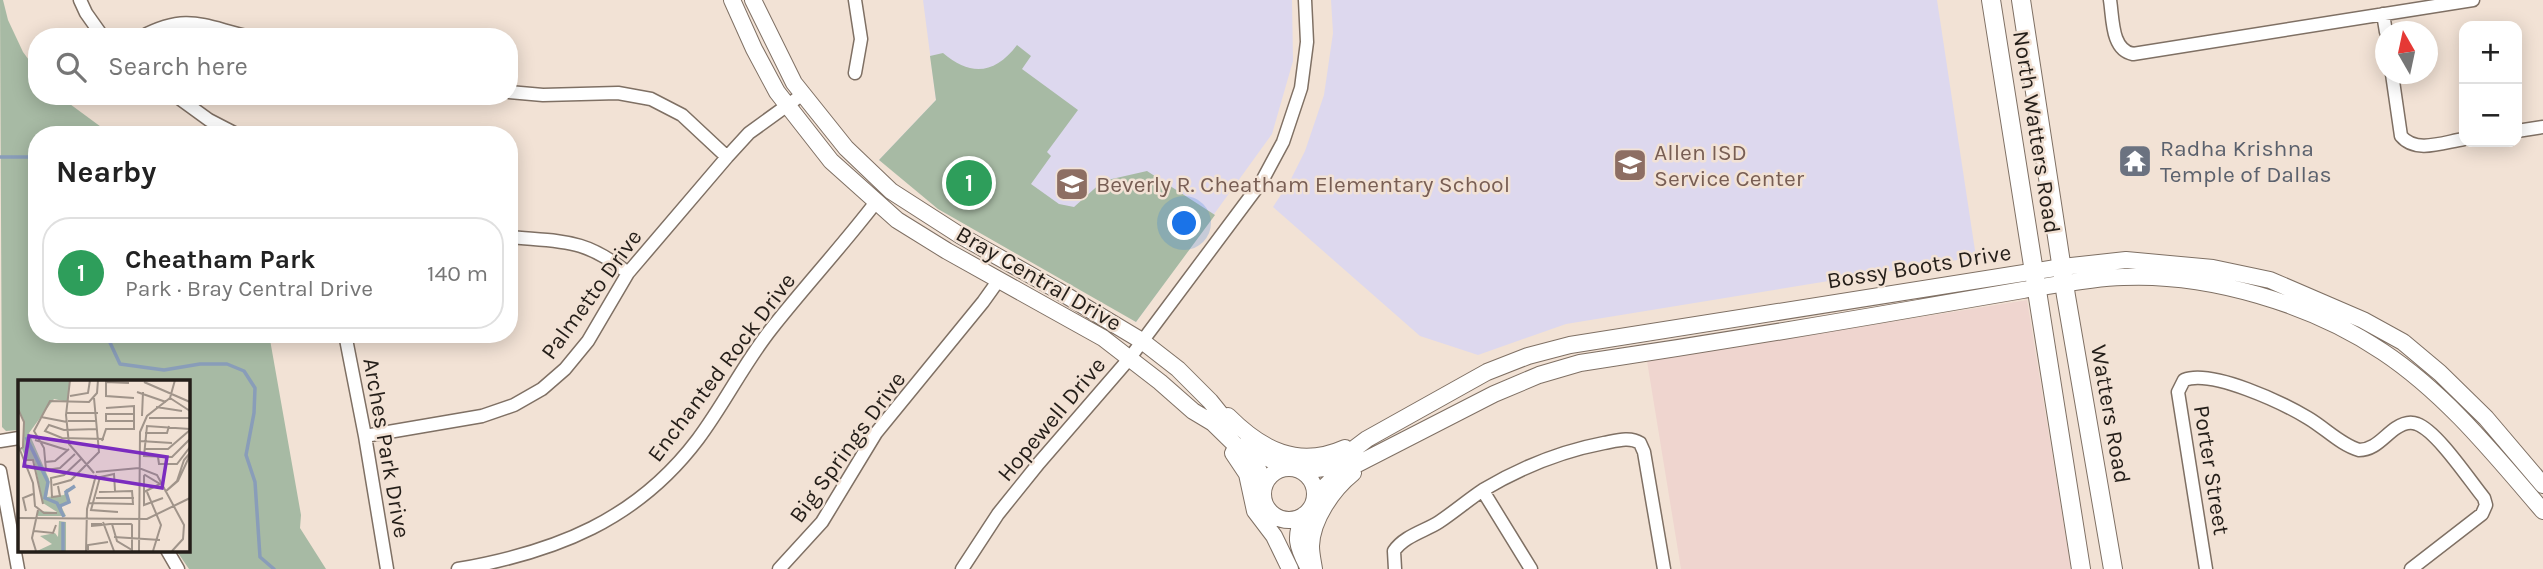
<!DOCTYPE html>
<meta charset="utf-8">
<style>
body{margin:0;font-family:Karla,sans-serif;background:#f2f2f2;color:#222}
.controls{position:absolute;right:21px;top:21px;display:grid;overflow:hidden;border-radius:14px;box-shadow:0 4px 18px #0003}
.controls button{width:63px;height:63px;display:grid;place-items:center;padding:0;border:0;border-bottom:2px solid #e0e0e0;background:#fff;color:#222;font:35px sans-serif}
.compass{position:absolute;left:2375px;top:21px;width:63px;height:63px;border-radius:50%;background:#fff;box-shadow:0 4px 18px #0003;rotate:351deg}
.you{position:absolute;left:1185px;top:224px;width:24px;height:24px;margin:-18px;border:5px solid #fff;border-radius:50%;background:#1a73e8;box-shadow:0 0 0 10px #1a73e833}
.badge{display:grid;place-items:center;width:46px;height:46px;border-radius:50%;background:#0b8043;color:#fff;font-size:23px;font-weight:700}
.pin{position:absolute;translate:-50% -50%;border:4px solid #fff;box-shadow:0 2px 7px #0006}
.list{margin:0;padding:0;list-style:none}
h2{display:flex;justify-content:space-between;align-items:center;height:91px;margin:0;padding:0 28px;font-size:30px}
h2 small{font-size:23px;font-weight:400;color:#767676}
.list li{display:grid;grid-template-columns:46px 1fr auto;gap:21px;align-items:center;box-sizing:border-box;height:112px;margin:0 14px 14px;padding:0 14px;border:2px solid #e0e0e0;border-radius:28px}
.list b{display:block;font-size:26px;white-space:nowrap}
.list p{margin:0;font-size:23px;white-space:nowrap;color:#767676}
.list em{font-size:23px;font-style:normal;color:#767676}
.icon{flex:none;width:38px;height:38px;fill:none;stroke:currentColor;stroke-width:2;stroke-linecap:round;stroke-linejoin:round}
.map{position:relative;flex:none;width:2543px;height:569px;overflow:hidden}
.search{position:absolute;background:#fff;box-shadow:0 4px 18px #0003;left:28px;top:28px;width:490px;height:77px;display:flex;align-items:center;gap:18px;box-sizing:border-box;padding:0 24px;border-radius:28px;color:#767676;font-size:26px}
.panel{position:absolute;background:#fff;box-shadow:0 4px 18px #0003;left:28px;top:126px;width:490px;height:217px;border-radius:28px}
.map>svg:first-child{display:block}
.industrial{fill:#efd5cf}
.education{fill:#ddd8ee}
.green{fill:#a7baa4}
.lines{fill:none;stroke-linecap:round;stroke-linejoin:round}
.stream{stroke:#899db9;stroke-width:3.5}
.minor-casing{stroke:#7f7064;stroke-width:15}
.tertiary-casing{stroke:#7f7064;stroke-width:18}
.secondary-casing{stroke:#7f7064;stroke-width:20}
.minor{stroke:#fff;stroke-width:12}
.tertiary{stroke:#fff;stroke-width:16}
.secondary{stroke:#fff;stroke-width:18}
.labels{text-anchor:middle;stroke-width:5;stroke-linejoin:round;paint-order:stroke}
.street-label{font-size:23px;fill:#241e19;stroke:#f2e2d5}
.worship-label{font-size:23px;fill:#5b616d;stroke:#f2e2d5;text-anchor:start}
.education-label{font-size:23px;fill:#785e54;stroke:#f2e2d5;text-anchor:start}
.inset-river{fill:none;stroke:#899db9;stroke-width:3.5}
.inset-road{fill:none;stroke:#a0948a;stroke-width:2}
.view{fill:#7b2cbf;fill-opacity:0.15;stroke:#7b2cbf;stroke-width:3.5}
.inset-edge{fill:none;stroke:#241e19;stroke-width:3.5}
</style>
<div class="map">
<svg width="2543" height="569" viewBox="0 0 2543 569">
<rect width="100%" height="100%" fill="#f2e2d5"/>
<!-- industrial -->
<path class="industrial" d="M2027 300 2071 569H1681L1647 361Z"/>
<!-- education -->
<path class="education" d="M923 0H1292L1293 61 1272 134 1136 322 879 160 936 100Z
M1331 0H1937L1976 257 1566 324 1478 355 1420 336 1273 207 1291 179 1305 151 1324 95 1333 33Z"/>
<!-- green -->
<path class="green" d="M0 0H3L8 20 23 52 37 71V96H59L112 135H37V334H269L301 515 300 528 326 569H189L176 550H187V382H19V430L6 431 2 427Z
M1017 45 1031 56 1022 69 1078 110 1047 152 1051 156 1031 184 1059 204 1074 207 1103 181 1147 171 1215 215 1136 322 938 209 879 160 936 100 930 56 943 53C971 77 995 74 1017 45Z"/>
<g class="lines">
<!-- stream -->
<path class="stream" d="M0 157H37
M106 334 120 364 164 370 200 364H227L244 371 255 388 254 413 246 455 255 482 260 557 274 569"/>
<!-- minor casing -->
<g class="minor-casing">
<path id="minor" d="M80 0 86 13 103 37
M855 0 861 39 855 73
M2110 0C2113 18 2111 50 2133 54L2473 0
M2383 14 2386 32
M141 37C188 12 204 27 251 37
M2392 74 2401 136C2416 154 2444 142 2464 139
M509 92 543 95 618 93 651 99 682 115 727 157
M176 96 209 120 238 135
M2517 131 2543 127
M509 237C563 242 584 238 628 273
M345 334 365 436 387 569
M365 436 482 416 514 405 542 389 565 369 588 341 628 273 727 157 749 133 803 94
M0 441 19 438
M0 471 18 569
M1483 491 1531 569
M167 550 178 569
M458 569C556 552 637 520 698 439 725 403 744 363 772 328 806 285 843 245 876 202
M779 569 822 522 876 433 983 302 998 281
M962 569 998 514 1039 463 1129 359 1262 181 1283 142 1301 88 1307 42 1305 0
M1395 569 1394 551C1404 536 1425 531 1439 522 1454 512 1468 500 1483 490 1520 468 1562 451 1604 443 1615 441 1630 436 1640 443L1644 452 1664 569
M2206 569 2178 392 2184 380C2212 369 2283 403 2308 418 2325 428 2341 445 2359 450 2375 450 2384 436 2396 428 2402 424 2410 421 2417 424 2437 431 2470 481 2484 498L2486 505 2482 514 2411 569"/>
</g>
<!-- tertiary casing -->
<g class="tertiary-casing">
<path id="tertiary" d="M732 0 754 49 777 92 831 161 897 220 947 251 1103 338 1160 382 1193 411 1213 423 1256 465 1265 484
M753 0 794 83 846 148 891 191 961 236 1057 290 1142 341 1178 369 1210 401 1231 427
M1228 416C1262 450 1298 469 1345 448
M1247 443 1257 452 1286 468
M1233 453 1247 474 1255 511 1274 536 1290 569
M1263 494a26 26 0 1 1 52 0a26 26 0 1 1-52 0Z
M1303 471 1330 467 1367 439 1487 372 1528 356 1570 345 2062 267 2126 260 2213 268 2270 280 2363 320 2403 342 2440 373 2486 418 2543 485
M1315 496 1338 474 1494 394 1539 375 1580 363C1680 348 1779 332 1878 315 1926 307 1975 298 2023 290 2056 285 2090 278 2123 277 2208 273 2312 304 2383 352 2446 394 2494 454 2543 511
M1304 515C1294 537 1297 546 1308 567
M1314 569C1313 562 1311 554 1311 546 1312 519 1333 489 1353 473"/>
</g>
<!-- secondary casing -->
<g class="secondary-casing">
<path id="secondary" d="M1991 0 2081 569
M2021 0 2066 296 2113 569"/>
</g>
<!-- minor -->
<use href="#minor" class="minor"/>
<!-- tertiary -->
<use href="#tertiary" class="tertiary"/>
<!-- secondary -->
<use href="#secondary" class="secondary"/>
</g>
<!-- icons -->
<defs>
<g id="temple-square" transform="scale(1.75)"><rect x="-9" y="-9" width="18" height="18" rx="4" fill="#6b7280" stroke="#f2e2d5"/><path d="M0-6L5-2H3V0L6.5 2.5H4V6H1.5V3h-3V6H-4V2.5H-6.5L-3 0V-2H-5Z" fill="#fff"/></g>
<g id="school-square" transform="scale(1.75)"><rect x="-9" y="-9" width="18" height="18" rx="4" fill="#8d6e63" stroke="#f2e2d5"/><path d="M0-5L7-2L0 1L-7-2ZM-4 1L0 2.5L4 1V4Q0 6-4 4Z" fill="#fff"/></g>
</defs>
<g fill-rule="evenodd">
<use href="#temple-square" x="2135" y="161"/>
<use href="#school-square" x="1630" y="165"/>
<use href="#school-square" x="1072" y="184"/>
</g>
<g class="labels">
<!-- street labels -->
<g class="street-label">
<text transform="translate(2037 132) rotate(81)" y="8">North Watters Road</text>
<text transform="translate(1919 266) rotate(-9)" y="8">Bossy Boots Drive</text>
<text transform="translate(1039 278) rotate(30)" y="8">Bray Central Drive</text>
<text transform="translate(591 294) rotate(-54)" y="8">Palmetto Drive</text>
<text transform="translate(721 367) rotate(-53)" y="8">Enchanted Rock Drive</text>
<text transform="translate(2111 414) rotate(80)" y="8">Watters Road</text>
<text transform="translate(1051 419) rotate(-50)" y="8">Hopewell Drive</text>
<text transform="translate(847 447) rotate(-54)" y="8">Big Springs Drive</text>
<text transform="translate(387 448) rotate(80)" y="8">Arches Park Drive</text>
<text transform="translate(2212 470) rotate(81)" y="8">Porter Street</text>
</g>
<!-- worship labels -->
<g class="worship-label">
<text x="2160" y="156">Radha Krishna<tspan x="2160" dy="26">Temple of Dallas</tspan></text>
</g>
<!-- education labels -->
<g class="education-label">
<text x="1654" y="160">Allen ISD<tspan x="1654" dy="26">Service Center</tspan></text>
<text x="1096" y="192">Beverly R. Cheatham Elementary School</text>
</g>
</g>
<!-- overview -->
<g transform="translate(18 380)">
<rect width="172" height="172" fill="#f2e2d5"/>
<path d="M0 0H52L50 22 36 19 11 53 31 99 29 117 46 115 48 109 54 108 49 112 51 120 43 126 48 136H20V131L39 132 25 123 16 80 8 79 4 69 6 40 0 29ZM41 141 48 142V171H19L34 164 22 156 37 153 40 157Z" fill="#a7baa4"/>
<path class="inset-river" d="M8 57 30 102 27 118 39 123 46 137M43 132 42 126 51 122 48 112 57 106M45 142V171"/>
<path class="inset-road" d="M52 0 48 35 51 64 76 93M126 2 172 22M111 3 88 2V16L116 18M119 12 148 22M52 16 70 13 72 0M152 18 172 31M138 27 164 31M0 29 6 42 5 67 0 71M49 33H80M124 36 125 12M23 37 49 42M131 38H172M50 41H79M116 41H88V34H116M79 49 46 50 31 45 27 51 44 58 86 59M172 49 129 46 126 76 154 77 172 59M127 53H149L151 46M17 60 49 70M84 61 88 49H116V26L88 28M122 61 154 63M0 65 15 103 17 126 26 133H39M126 69H150L172 50M172 73 166 80 159 101 147 112 160 101 172 75M57 74 42 88 28 90 26 68 16 51 32 21 71 22 79 13 80 0M140 77 141 84H159L172 67M7 80H15L25 124M27 82 37 81 51 69M78 92 121 88 139 95 166 145 165 159 154 171M35 105 53 100 81 72 76 18M40 106 42 116 34 117 33 98 46 95 63 79M97 111 96 94 82 97 73 130 100 132M126 112 142 104 127 95 126 96V125L145 118M129 112 143 145 135 171M78 118H116M71 123 115 124 114 111 81 112M8 131 5 118 15 114M0 138 129 139 172 118M85 142 96 171M74 144H83V145L74 146ZM83 145 92 144H113L114 145V170L99 161 94 144M16 151 35 153 38 145M96 157 142 160M70 170V165L90 162M18 171 14 158 20 130M68 171 69 129 78 95M121 171 122 52 129 36 152 18 157 0"/>
<path class="view" d="M11 56 149 77 144 108 6 86Z"/>
<rect width="172" height="172" class="inset-edge"/>
</g>
</svg>
<div class="controls">
<button>+</button>
<button>−</button>
</div>
<svg class="compass" viewBox="-18 -18 36 36"><path d="M0-13l5 13h-10z" fill="#e53935"/><path d="M0 13l5-13h-10z" fill="#767676"/></svg>
<div class="you"></div>
<div class="pin badge" style="left:969px;top:183px;background:#2e9e5b">1</div>
<div class="search"><svg class="icon" aria-label="search" viewBox="0 0 24 24"><circle cx="10" cy="10" r="6"/><path d="M15 15l6 6"/></svg>Search here</div>
<section class="panel">
<h2>Nearby<small></small></h2>
<ul class="list">
<li><span class="badge" style="background:#2e9e5b">1</span><div><b>Cheatham Park</b><p>Park · Bray Central Drive</p></div><em>140 m</em></li>
</ul>
</section>
</div>
